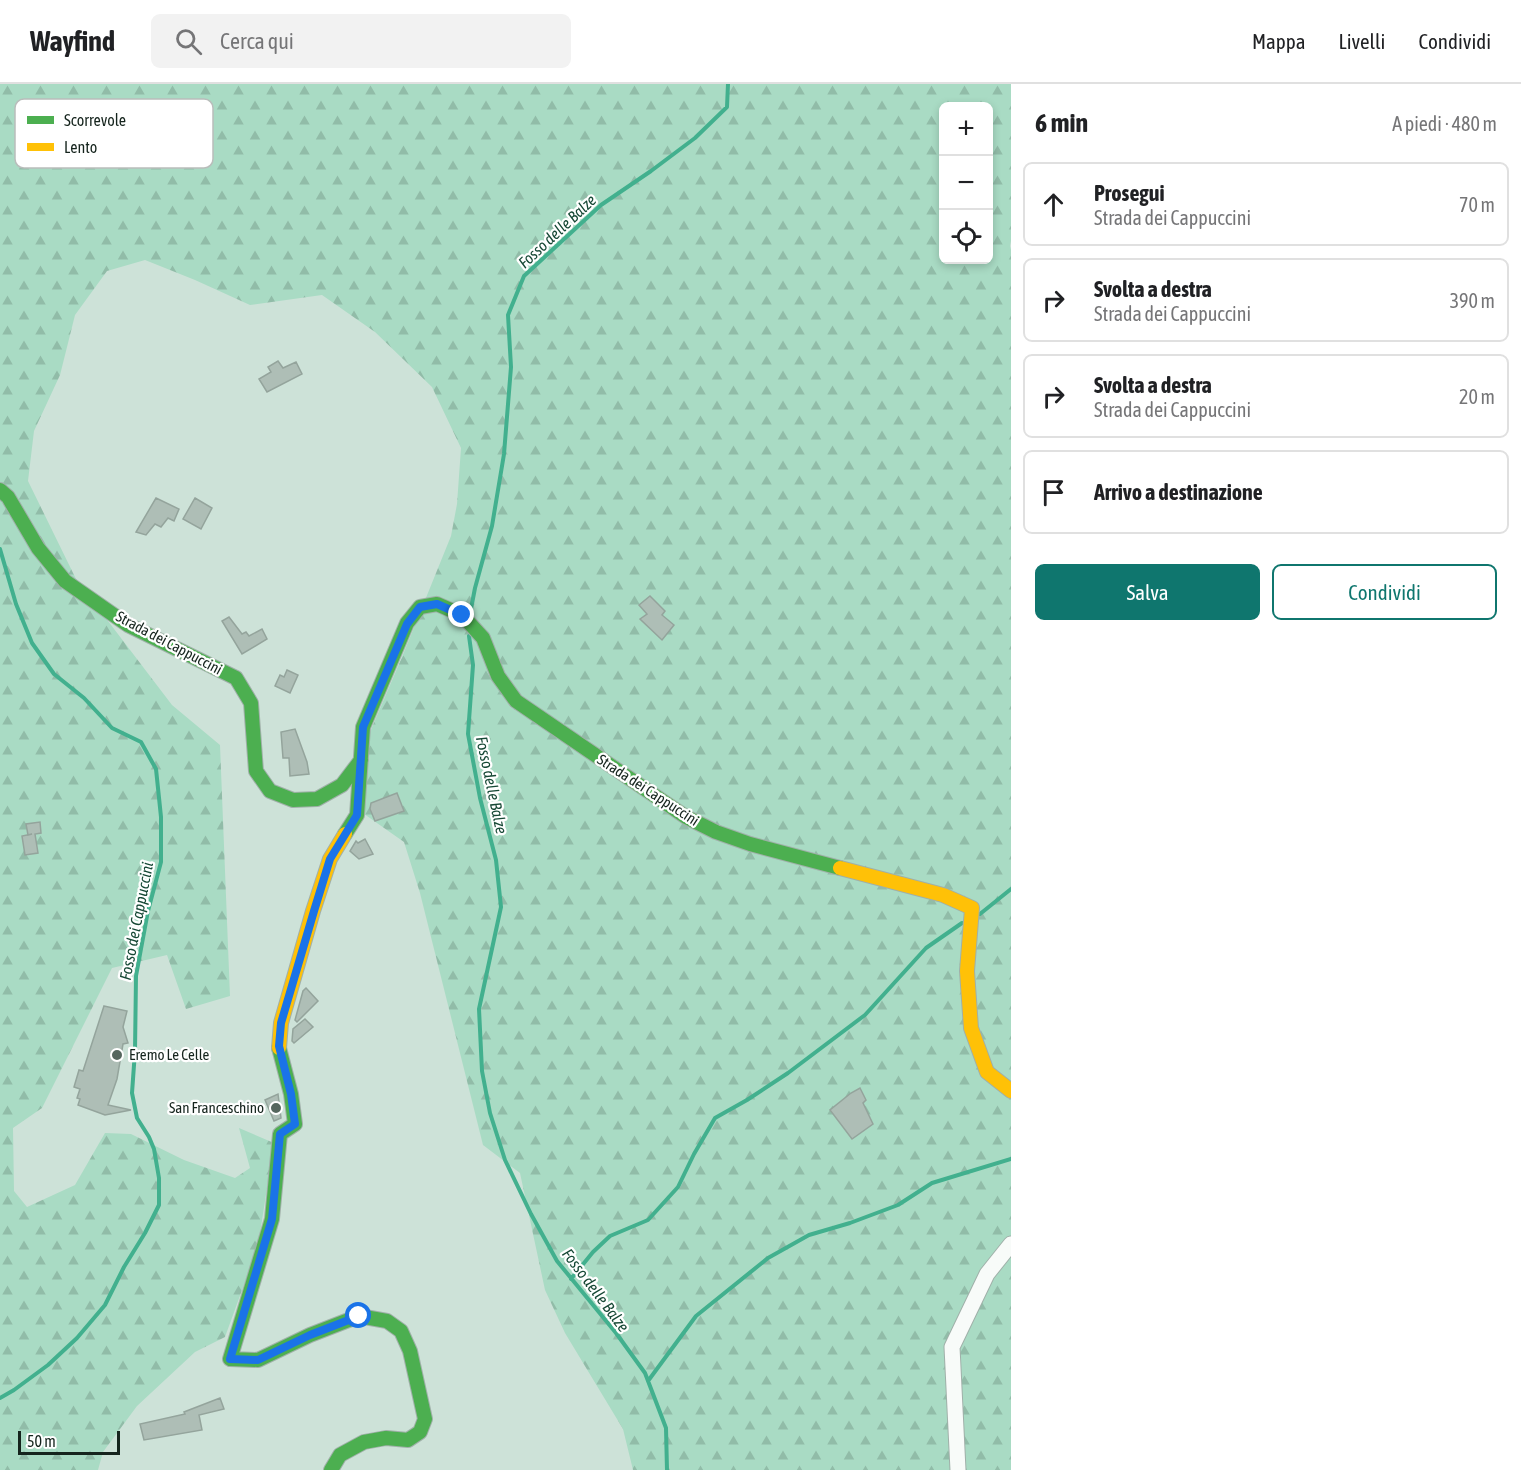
<!DOCTYPE html>
<html lang="it">
<meta charset="utf-8">
<style>
body{margin:0;font-family:"Asap Condensed",sans-serif;background:#f2f2f2;color:#202124}
.controls{position:absolute;right:18px;top:18px;display:grid;overflow:hidden;border-radius:9px;box-shadow:0 3px 9px #0003}
.controls button{width:54px;height:54px;display:grid;place-items:center;padding:0;border:0;border-bottom:2px solid #e0e0e0;background:#fff;color:#202124;font:30px sans-serif}
.scale{position:absolute;left:18px;bottom:15px;width:102px;box-sizing:border-box;padding-left:6px;border:3px solid #15241d;border-top:0;font-size:16px;line-height:21px;white-space:nowrap;color:#15241d;-webkit-text-stroke:4px #fff;paint-order:stroke}
.stop{position:absolute;width:18px;height:18px;margin:-14px;border:4px solid #1a73e8;border-radius:50%;background:#fff}
.stop.end{background:#1a73e8;border-color:#fff;box-shadow:0 2px 6px #0008}
.list{margin:0;padding:0;list-style:none}
h2{display:flex;justify-content:space-between;align-items:center;height:78px;margin:0;padding:0 24px;font-size:26px}
h2 small{font-size:20px;font-weight:400;color:#757577}
.list li{display:grid;grid-template-columns:39px 1fr auto;gap:18px;align-items:center;box-sizing:border-box;height:84px;margin:0 12px 12px;padding:0 12px;border:2px solid #e0e0e0;border-radius:9px}
.list b{display:block;font-size:22px;white-space:nowrap}
.list p{margin:0;font-size:20px;white-space:nowrap;color:#757577}
.list em{font-size:20px;font-style:normal;color:#757577}
.actions{display:flex;gap:12px;padding:18px 24px}
.actions a{flex:1;padding:14px 0;border:2px solid #0f766e;border-radius:9px;text-align:center;font-size:21px;color:#0f766e}
.actions .main{background:#0f766e;color:#fff}
.icon{flex:none;width:33px;height:33px;fill:none;stroke:currentColor;stroke-width:2;stroke-linecap:round;stroke-linejoin:round}
.map{position:relative;flex:none;width:1011px;height:1386px;overflow:hidden}
header{display:flex;align-items:center;gap:36px;box-sizing:border-box;height:84px;padding:0 30px;background:#fff;border-bottom:2px solid #e0e0e0}
header strong{font-size:28px}
nav{display:flex;gap:33px;margin-inline-start:auto;font-size:21px}
.search{width:420px;height:54px;background:#f2f2f2;display:flex;align-items:center;gap:15px;box-sizing:border-box;padding:0 21px;border-radius:9px;color:#757577;font-size:22px}
main{display:flex}
aside{flex:1;background:#fff}
.map>svg:first-child{display:block}
.forest{fill:url(#forest-firs);fill-rule:evenodd}
.lines{fill:none;stroke-linecap:round;stroke-linejoin:round}
.stream{stroke:#42b08e;stroke-width:4}
.building{fill:#aebeb6;stroke:#94a49c;stroke-width:1.5}
.street-casing{stroke:#a0b0a9;stroke-width:17}
.fast-casing{stroke:#a0b0a9;stroke-width:16}
.slow-casing{stroke:#a0b0a9;stroke-width:16}
.street{stroke:#f8fbf9;stroke-width:15}
.fast{stroke:#4caf50;stroke-width:14}
.slow{stroke:#ffc107;stroke-width:14}
.route{stroke:#1a73e8;stroke-width:8}
.poi-dot{fill:#55665e;stroke:#fff;stroke-width:2}
.labels{text-anchor:middle;stroke-width:4.5;stroke-linejoin:round;paint-order:stroke}
.street-label{font-size:15px;fill:#15241d;stroke:#fff}
.poi-label{font-size:15px;fill:#15241d;stroke:#fff;text-anchor:start}
.water-label{font-size:16px;font-style:italic;fill:#164835;stroke:#fff}
.key{fill:#fff;stroke:#b9bdbb;stroke-width:1.5}
.key-label{font-size:16px;fill:#15241d}
</style>
<header>
<strong>Wayfind</strong>
<div class="search"><svg class="icon" aria-label="search" viewBox="0 0 24 24"><circle cx="10" cy="10" r="6"/><path d="M15 15l6 6"/></svg>Cerca qui</div>
<nav><a>Mappa</a><a>Livelli</a><a>Condividi</a></nav>
</header>
<main>
<div class="map">
<svg width="1011" height="1386" viewBox="0 0 1011 1386">
<defs>
<pattern id="forest-firs" width="22" height="20" patternUnits="userSpaceOnUse" patternTransform="scale(1.5)"><rect width="22" height="20" fill="#a9dbc4"/><path d="M5 1l3.5 6h-7zM16 11l3.5 6h-7z" fill="#91bca8"/></pattern>
</defs>
<rect width="100%" height="100%" fill="#cde2d8"/>
<!-- forest -->
<path class="forest" d="M0 0H1011V157L1010 162 1011 166V1386H633L623 1345 565 1249 545 1206 520 1089 483 1061 420 809 404 758 357 725 361 669 402 573 451 452 457 420 461 364 432 303 375 248 322 211 250 221 195 196 145 176 107 187 75 231 60 291 34 347 28 397 76 495 172 621 220 661 230 912 186 925 167 871 112 884 42 1024 13 1044 14 1107 27 1123 75 1101 105 1049 131 1050 184 1076 235 1094 250 1084 239 1044 274 1059 258 1162 225 1253 195 1268 137 1322 103 1368 98 1386H0ZM944 22H988V176H944Z"/>
<g class="lines">
<!-- stream -->
<path class="stream" d="M0 465 16 520 32 559 54 590 84 614 112 644 141 658 156 685 161 733V778L148 827 136 892 135 967 132 1009 137 1034 149 1053 154 1065 159 1094V1121L145 1149 124 1183 105 1221 77 1254 48 1281 14 1306 0 1314
M470 530 475 504 492 442 504 370 511 283 508 231 524 192 601 121 651 87 695 54 727 23 728 0
M469 552 473 581 468 650 480 714 496 776 501 823 479 925 482 987 490 1029 505 1076 531 1130 557 1177 616 1249 645 1289 666 1344 667 1386
M980 830 1011 805
M571 1195 593 1168 610 1152 648 1136 678 1103 694 1070 715 1034 747 1016 788 989 865 931 926 864 962 839
M648 1297 696 1232 768 1174 809 1151 850 1139 898 1121 932 1099 1011 1075"/>
</g>
<!-- building -->
<path class="building" d="M278 277 283 284 296 278 302 290 267 308 259 295 271 288 268 283Z
M156 414 179 425 174 437 168 434 161 443 155 440 146 451 136 448Z
M195 414 212 424 201 445 183 435Z
M650 512 665 527 662 531 674 541 662 556 640 535 647 530 639 521Z
M229 533 242 550 246 548 249 552 262 545 267 555 242 570 222 537Z
M287 586 298 591 290 609 275 602 280 591 284 593Z
M295 645 307 678 309 690 290 692 289 674H283L281 648Z
M397 709 404 727 375 737 370 725 371 719Z
M40 738 41 749 35 750 38 769 25 771 22 752 32 750 28 751 26 740Z
M365 755 373 770 359 775 350 767 356 757 358 759Z
M306 904 318 917 297 938 295 936 303 907Z
M104 922 127 927 123 943 128 959 123 960 117 995 108 1021 131 1026 105 1031 78 1021 80 1015 77 1014 80 1005 74 1003 79 986 83 987Z
M305 935 313 943 294 959 292 957 293 945Z
M860 1004 866 1016 863 1019 873 1040 852 1055 830 1026 851 1009Z
M278 1010 281 1034 274 1037 265 1016Z
M220 1314 224 1325 199 1331 202 1346 144 1356 140 1340 185 1330 184 1328Z"/>
<g class="lines">
<!-- street casing -->
<g class="street-casing">
<path id="street" d="M958 1386 952 1263 987 1190 1011 1160"/>
</g>
<!-- fast casing -->
<g class="fast-casing">
<path id="fast" d="M0 406 8 413 38 464 65 497 128 541 236 594 251 619 256 687 270 707 293 716 317 715 342 701 361 676
M345 750 357 731 363 643 407 539 420 523 437 520 462 531 483 554 498 592 516 617 686 733 716 748 750 760 840 784
M279 964 291 1010 295 1040 280 1050 272 1135 230 1275 258 1276 310 1251 359 1232 387 1237 401 1247 410 1267 425 1335 420 1348 408 1356 386 1354 364 1358 340 1371 331 1386"/>
</g>
<!-- slow casing -->
<g class="slow-casing">
<path id="slow" d="M840 784 943 811 972 824 967 887 971 944 987 988 1011 1007
M279 964 281 939 313 827 330 775 345 750"/>
</g>
<!-- street -->
<use href="#street" class="street"/>
<!-- fast -->
<use href="#fast" class="fast"/>
<!-- slow -->
<use href="#slow" class="slow"/>
</g>
<g class="lines">
<!-- route -->
<path class="route" d="M359 1232 310 1251 258 1276 230 1275 272 1135 280 1050 295 1040 291 1010 279 962 281 939 314 827 330 775 357 731 363 643 407 540 420 523 437 520 462 531"/>
</g>
<!-- markers -->
<g class="poi-dot">
<circle cx="117" cy="971" r="6"/>
<circle cx="276" cy="1024" r="6"/>
</g>
<g class="labels">
<!-- street labels -->
<g class="street-label">
<text transform="translate(169 559) rotate(28)" y="5">Strada dei Cappuccini</text>
<text transform="translate(648 706) rotate(33)" y="5">Strada dei Cappuccini</text>
</g>
<!-- poi labels -->
<g class="poi-label">
<text x="129" y="976">Eremo Le Celle</text>
<text x="264" y="1029" text-anchor="end">San Franceschino</text>
</g>
<!-- water labels -->
<g class="water-label">
<text transform="translate(557 147) rotate(-43)" y="6">Fosso delle Balze</text>
<text transform="translate(492 701) rotate(78)" y="6">Fosso delle Balze</text>
<text transform="translate(136 837) rotate(-79)" y="6">Fosso dei Cappuccini</text>
<text transform="translate(596 1206) rotate(53)" y="6">Fosso delle Balze</text>
</g>
</g>
<!-- legend -->
<rect x="15" y="15" width="198" height="69" rx="9" class="key"/>
<rect x="27" y="32" width="27" height="8" fill="#4caf50"/>
<rect x="27" y="59" width="27" height="8" fill="#ffc107"/>
<g class="key-label">
<text x="64" y="42">Scorrevole</text>
<text x="64" y="69">Lento</text>
</g>
</svg>
<div class="controls">
<button>+</button>
<button>−</button>
<button><svg class="icon" aria-label="locate" viewBox="0 0 24 24"><circle cx="12" cy="12" r="6"/><path d="M12 2v4M12 18v4M2 12h4M18 12h4"/></svg></button>
</div>
<div class="scale">50 m</div>
<div class="stop" style="left:359px;top:1232px"></div>
<div class="stop end" style="left:462px;top:531px"></div>
</div>
<aside>
<h2>6 min<small>A piedi · 480 m</small></h2>
<ul class="list">
<li><svg class="icon" aria-label="ahead" viewBox="0 0 24 24"><path d="M12 20V5M6 11l6-6 6 6"/></svg><div><b>Prosegui</b><p>Strada dei Cappuccini</p></div><em>70 m</em></li>
<li><svg class="icon" aria-label="right" viewBox="0 0 24 24"><path d="M7 20v-9h11M14 6l5 5-5 5"/></svg><div><b>Svolta a destra</b><p>Strada dei Cappuccini</p></div><em>390 m</em></li>
<li><svg class="icon" aria-label="right" viewBox="0 0 24 24"><path d="M7 20v-9h11M14 6l5 5-5 5"/></svg><div><b>Svolta a destra</b><p>Strada dei Cappuccini</p></div><em>20 m</em></li>
<li><svg class="icon" aria-label="arrive" viewBox="0 0 24 24"><path d="M6 21V4h12l-3 4 3 4H6"/></svg><div><b>Arrivo a destinazione</b></div></li>
</ul>
<div class="actions"><a class="main">Salva</a><a>Condividi</a></div>
</aside>
</main>
